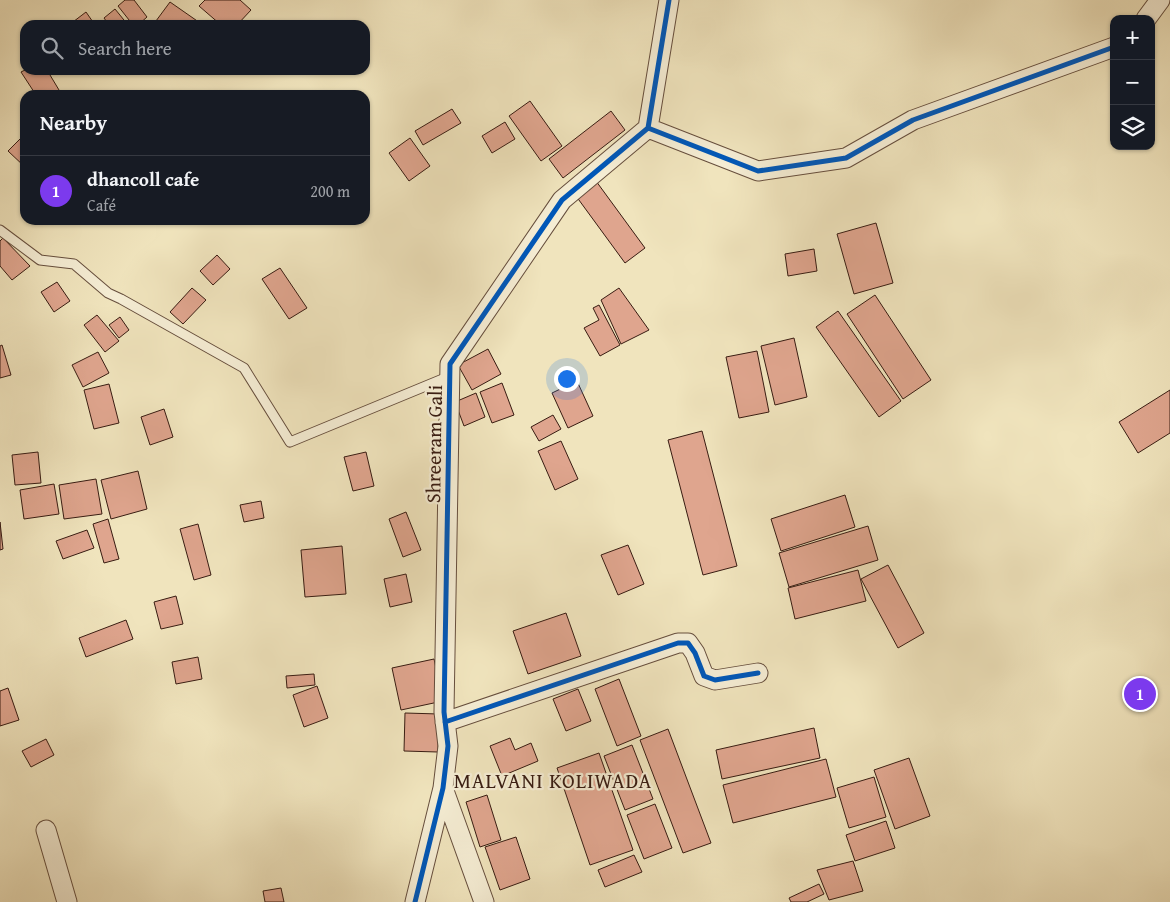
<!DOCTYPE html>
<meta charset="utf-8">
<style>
body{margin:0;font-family:"Gentium Book Plus",serif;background:#242831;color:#f1f3f6}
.controls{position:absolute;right:15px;top:15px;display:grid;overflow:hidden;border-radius:10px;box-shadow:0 1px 4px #0004}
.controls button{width:45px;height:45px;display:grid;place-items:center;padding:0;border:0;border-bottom:1px solid #363941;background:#171b24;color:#f1f3f6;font:25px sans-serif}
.you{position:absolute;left:566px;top:378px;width:18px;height:18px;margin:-12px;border:4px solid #fff;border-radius:50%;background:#1a73e8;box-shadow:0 0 0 8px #1a73e833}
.badge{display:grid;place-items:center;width:32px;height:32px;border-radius:50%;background:#7c3aed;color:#fff;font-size:16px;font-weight:700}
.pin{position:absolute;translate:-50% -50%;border:2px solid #fff;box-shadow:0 1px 5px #0006}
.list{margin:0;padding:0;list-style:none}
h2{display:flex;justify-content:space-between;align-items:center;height:65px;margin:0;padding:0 20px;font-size:21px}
h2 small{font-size:16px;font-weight:400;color:#9ea1a6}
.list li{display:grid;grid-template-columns:32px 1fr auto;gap:15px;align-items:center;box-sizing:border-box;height:70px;padding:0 20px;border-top:1px solid #363941}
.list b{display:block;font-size:19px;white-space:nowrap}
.list p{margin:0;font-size:16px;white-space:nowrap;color:#9ea1a6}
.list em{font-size:16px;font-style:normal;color:#9ea1a6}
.icon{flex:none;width:28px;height:28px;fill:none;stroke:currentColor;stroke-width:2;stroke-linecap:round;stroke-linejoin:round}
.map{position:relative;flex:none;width:1170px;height:902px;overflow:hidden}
.search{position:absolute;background:#171b24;box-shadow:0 1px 4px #0004;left:20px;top:20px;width:350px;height:55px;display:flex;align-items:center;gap:12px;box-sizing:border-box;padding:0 18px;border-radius:15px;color:#9ea1a6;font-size:19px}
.panel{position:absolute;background:#171b24;box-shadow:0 1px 4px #0004;left:20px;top:90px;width:350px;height:135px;border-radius:15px}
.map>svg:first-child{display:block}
.building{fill:#dfa58e;stroke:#381c12}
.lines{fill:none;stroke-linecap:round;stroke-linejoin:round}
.service-casing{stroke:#664e3d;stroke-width:11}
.minor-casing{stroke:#664e3d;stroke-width:21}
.service{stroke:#f5edd4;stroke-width:9}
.minor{stroke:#f5edd4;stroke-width:19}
.cycleway-casing{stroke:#f5edd4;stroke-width:8}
.cycleway{stroke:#0057b8;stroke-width:5}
.labels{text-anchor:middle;stroke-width:4.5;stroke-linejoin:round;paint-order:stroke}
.street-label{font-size:20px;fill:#381c12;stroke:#f5edd4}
.neighbourhood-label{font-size:21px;letter-spacing:1px;fill:#381c12;stroke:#f5edd4}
</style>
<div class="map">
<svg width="1170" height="902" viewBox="0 0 1170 902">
<rect width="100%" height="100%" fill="#f0e4bd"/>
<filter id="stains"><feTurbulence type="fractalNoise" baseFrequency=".004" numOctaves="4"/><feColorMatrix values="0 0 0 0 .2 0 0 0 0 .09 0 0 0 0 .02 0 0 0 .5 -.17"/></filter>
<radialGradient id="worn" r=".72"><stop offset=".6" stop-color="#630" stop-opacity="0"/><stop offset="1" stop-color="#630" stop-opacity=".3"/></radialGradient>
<!-- building -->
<path class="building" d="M125 0H134L147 17 138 25H133L118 6Z
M205 0H240L251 10 237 25H221L199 6Z
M170 2 203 25H153Z
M115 9 128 25H109L104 18Z
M86 12 95 25H69Z
M25 70H47L62 95H36L21 72Z
M530 101 562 146 541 161 509 116Z
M452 109 461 123 423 145 415 131Z
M611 111 625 130 563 178 549 159Z
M505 122 515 139 492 153 482 136Z
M24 135H25V167L8 151Z
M410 138 430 166 409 181 389 153Z
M596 181 645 248 625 263 576 196Z
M876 223 893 283 854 294 837 234Z
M3 238 30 266 12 280 0 266V241Z
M814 249 817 271 788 276 785 254Z
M217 255 230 269 213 285 200 271Z
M280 268 307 308 289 319 262 279Z
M57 282 70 301 54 312 41 292Z
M192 288 206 300 183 324 170 312Z
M619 288 649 330 621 344 601 300Z
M875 295 931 380 903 399 847 314Z
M599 305 620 345 600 356 584 328 599 320 593 308Z
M838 311 901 401 879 417 816 327Z
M97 315 119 341 105 352 84 325Z
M120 317 129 330 119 338 109 325Z
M794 338 807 397 775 405 761 346Z
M2 345 11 375 0 378V346Z
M488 349 501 374 472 390 458 365Z
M757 351 769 412 739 418 726 357Z
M98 352 109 373 83 387 72 365Z
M577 381 593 416 568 428 552 393Z
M502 383 514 415 492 423 480 392Z
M109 384 119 423 94 429 84 390Z
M1170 390V433L1138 453 1119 422Z
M476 393 485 417 464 426 455 402Z
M164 409 173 437 150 445 141 417Z
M553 415 561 429 539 441 531 427Z
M702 431 737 566 703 575 668 440Z
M561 441 578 479 555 490 538 451Z
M38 452 41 483 15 485 12 455Z
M366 452 374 486 353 491 344 457Z
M138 471 147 509 111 519 101 480Z
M96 479 102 514 64 519 59 485Z
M54 484 59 514 24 519 20 490Z
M845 495 855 527 781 551 771 519Z
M261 501 264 518 244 522 240 505Z
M406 512 421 550 403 557 389 519Z
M108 519 119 559 104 563 93 524Z
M0 522 3 549 0 550Z
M198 524 211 575 194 580 180 529Z
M868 526 878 560 789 587 779 553Z
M87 530 94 548 63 559 56 541Z
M628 545 644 584 618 595 601 555Z
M342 546 346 594 305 597 301 550Z
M888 565 924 633 898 648 861 579Z
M858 570 866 601 795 619 788 588Z
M406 574 412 602 390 607 384 579Z
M176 596 183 624 161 629 154 602Z
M566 613 581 656 528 674 513 631Z
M126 620 133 639 86 657 79 638Z
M198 657 202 679 176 684 172 662Z
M434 659 443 701 401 710 392 668Z
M314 674 315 685 287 688 286 676Z
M619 679 641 736 617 746 595 689Z
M317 686 328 718 304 727 293 695Z
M8 688 19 720 0 726V691Z
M578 689 591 721 566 731 553 699Z
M405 713 439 714 438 752 404 751Z
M814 728 820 758 722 779 716 750Z
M668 729 711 843 683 853 640 740Z
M510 738 515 750 531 743 538 761 502 776 490 746Z
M46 739 54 755 31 767 22 751Z
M632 745 653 799 625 810 604 756Z
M599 753 633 850 590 865 557 768Z
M909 758 930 816 895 829 874 770Z
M826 759 836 797 733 823 723 785Z
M874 777 886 817 849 828 837 788Z
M487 795 501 840 480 847 466 802Z
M655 804 672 848 644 859 627 815Z
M886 821 895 848 855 861 846 835Z
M516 837 530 879 500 890 485 847Z
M634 855 642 872 605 887 598 870Z
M853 861 863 891 829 900 817 870Z
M819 884 824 894 807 902H791L789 898Z
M281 888 284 902H265L263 891Z"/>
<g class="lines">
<!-- service casing -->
<g class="service-casing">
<path id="service" d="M0 230 40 260 74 264 108 293 121 299 244 368 290 442 450 376"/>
</g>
<!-- minor casing -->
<g class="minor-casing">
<path id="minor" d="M1146 19 1160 0
M648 128 758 171 846 158 913 120 1114 47
M445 722 678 643H688L695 653 704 676 715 680 758 673
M443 788 484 902
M46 830 67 902
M415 902 443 788 448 746 444 712 450 364 562 200 648 128 669 0"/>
</g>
<!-- service -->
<use href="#service" class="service"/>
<!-- minor -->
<use href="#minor" class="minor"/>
<!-- cycleway casing -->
<g class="cycleway-casing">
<path id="cycleway" d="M648 128 758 171 846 158 913 120 1114 47
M445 722 678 643H688L695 653 704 676 715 680 758 673
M415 902 443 788 448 746 444 712 450 364 562 200 648 128 669 0"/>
</g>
<!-- cycleway -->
<use href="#cycleway" class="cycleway"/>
</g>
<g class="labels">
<!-- street labels -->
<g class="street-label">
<text transform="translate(434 444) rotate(-89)" y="7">Shreeram Gali</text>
</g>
<!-- neighbourhood labels -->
<g class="neighbourhood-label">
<text x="553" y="788">MALVANI KOLIWADA</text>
</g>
</g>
<rect width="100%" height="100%" filter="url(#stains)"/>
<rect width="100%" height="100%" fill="url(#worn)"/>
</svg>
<div class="controls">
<button>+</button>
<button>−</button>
<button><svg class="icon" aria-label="layers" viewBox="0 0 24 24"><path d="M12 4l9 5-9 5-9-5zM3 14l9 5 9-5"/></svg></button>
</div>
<div class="you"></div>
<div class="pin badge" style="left:1140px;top:694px">1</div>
<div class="search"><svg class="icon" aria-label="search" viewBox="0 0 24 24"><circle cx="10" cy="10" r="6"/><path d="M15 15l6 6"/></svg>Search here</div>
<section class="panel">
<h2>Nearby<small></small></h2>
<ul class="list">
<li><span class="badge">1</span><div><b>dhancoll cafe</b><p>Café</p></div><em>200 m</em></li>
</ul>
</section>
</div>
